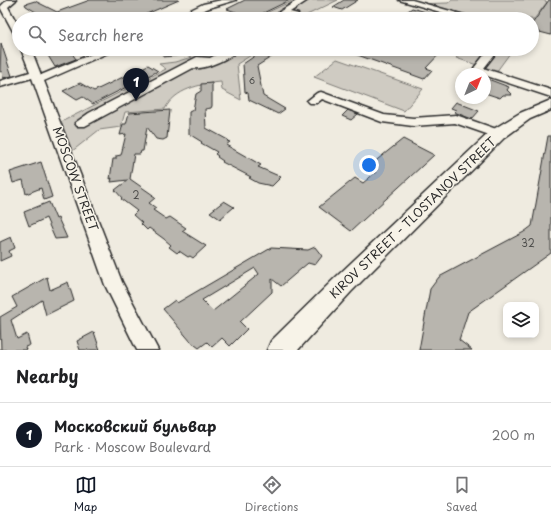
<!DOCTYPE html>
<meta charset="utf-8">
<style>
body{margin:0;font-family:"Playpen Sans",sans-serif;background:#f6f6f6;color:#202124}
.controls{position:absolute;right:12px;bottom:12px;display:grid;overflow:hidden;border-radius:8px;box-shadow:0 2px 6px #0003}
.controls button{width:36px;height:36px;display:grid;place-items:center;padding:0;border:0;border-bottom:1px solid #e0e0e0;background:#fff;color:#202124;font:20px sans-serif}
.compass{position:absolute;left:455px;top:68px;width:36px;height:36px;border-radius:50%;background:#fff;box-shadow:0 2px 6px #0003;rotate:43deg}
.you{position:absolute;left:369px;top:165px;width:14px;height:14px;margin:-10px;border:3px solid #fff;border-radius:50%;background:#1a73e8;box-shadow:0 0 0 6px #1a73e833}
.badge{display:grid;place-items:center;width:26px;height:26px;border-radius:50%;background:#111827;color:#fff;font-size:13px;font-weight:700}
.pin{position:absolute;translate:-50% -33px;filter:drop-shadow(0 1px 2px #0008)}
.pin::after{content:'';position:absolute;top:21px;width:14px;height:12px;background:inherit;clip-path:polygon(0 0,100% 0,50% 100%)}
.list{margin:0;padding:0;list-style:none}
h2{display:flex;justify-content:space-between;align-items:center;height:52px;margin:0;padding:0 16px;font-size:17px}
h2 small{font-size:13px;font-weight:400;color:#757577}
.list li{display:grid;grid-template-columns:26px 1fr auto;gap:12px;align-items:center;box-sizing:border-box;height:64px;padding:0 16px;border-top:1px solid #e0e0e0}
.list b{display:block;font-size:15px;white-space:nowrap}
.list p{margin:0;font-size:13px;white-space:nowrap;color:#757577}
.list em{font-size:13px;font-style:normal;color:#757577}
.icon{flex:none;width:22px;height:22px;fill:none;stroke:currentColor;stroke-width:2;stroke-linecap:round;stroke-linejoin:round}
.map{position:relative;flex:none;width:551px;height:350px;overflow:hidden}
.search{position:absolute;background:#fff;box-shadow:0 2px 6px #0003;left:12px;right:12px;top:12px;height:44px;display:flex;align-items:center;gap:10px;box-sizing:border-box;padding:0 14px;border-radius:22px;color:#757577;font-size:15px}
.sheet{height:116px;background:#fff}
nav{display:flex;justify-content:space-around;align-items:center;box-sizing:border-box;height:56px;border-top:1px solid #e0e0e0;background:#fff;font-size:11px;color:#757577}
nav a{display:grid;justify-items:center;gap:2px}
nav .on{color:#111827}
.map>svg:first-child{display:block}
.green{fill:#cfcbc2;stroke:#7d7b76}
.building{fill:#b8b5ae;stroke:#2b2b2b;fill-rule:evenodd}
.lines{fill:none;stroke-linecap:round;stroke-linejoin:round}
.minor-casing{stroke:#2b2b2b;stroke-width:3}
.major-casing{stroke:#2b2b2b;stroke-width:3}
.minor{fill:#f7f3e8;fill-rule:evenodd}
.major{fill:#f7f3e8;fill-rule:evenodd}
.labels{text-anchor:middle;stroke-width:3;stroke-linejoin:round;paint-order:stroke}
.far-number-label{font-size:9px;fill:#4e4e4c}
.number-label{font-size:10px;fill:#4e4e4c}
.street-label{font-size:12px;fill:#2b2b2b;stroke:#f7f3e8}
</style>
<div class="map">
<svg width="551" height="350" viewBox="0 0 551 350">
<rect width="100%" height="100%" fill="#efebe0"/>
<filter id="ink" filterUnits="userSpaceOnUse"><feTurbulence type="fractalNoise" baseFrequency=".025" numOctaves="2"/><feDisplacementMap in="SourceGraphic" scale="8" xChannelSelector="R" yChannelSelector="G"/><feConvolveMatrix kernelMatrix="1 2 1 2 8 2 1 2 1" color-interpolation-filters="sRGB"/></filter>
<g filter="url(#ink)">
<!-- green -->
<path class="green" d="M294 0H338L307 15 318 19H253Z
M452 0H543L547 2 532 22V19H471L412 4 448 3Z
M185 49H261L237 64 241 100 222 90 221 82C200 84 175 89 165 109L125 112 121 127 99 130 71 152 59 123 166 69 159 64 175 62 192 57 185 53Z
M464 49 480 51 482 49H513L494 75 480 66 456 58Z
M337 59 423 89 404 111 314 77Z"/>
<!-- building -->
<path class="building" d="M90 0H179L135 19H97L89 15 77 19H41L44 17 26 6 25 4 35 1 57 12Z
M245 0H290L253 18 227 9Z
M344 0H358L342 10 333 7Z
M549 0H551V35L532 30V24Z
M412 8 444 17V19H397Z
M1 43 12 76 3 78 2 71 0 72Z
M44 49H66L69 52H71L76 59 55 67Z
M164 49H193L194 54 163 57Z
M265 49H284L257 66 263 96 285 109 278 114 249 100 248 93 245 92 243 64Z
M341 49H369L383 53 388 49H444L426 68 432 70 424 79Z
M148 65 158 71 93 104 83 97 77 100 63 91 80 83 94 91Z
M485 78 509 87 507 90 512 95H503L500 98 485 93Z
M212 83V106L211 108 205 109 206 128 228 140 227 141 230 142 226 145 261 165 258 167 281 177 272 186 258 183 249 178 251 177 222 162 223 161 217 157 218 156 215 154 217 152 201 143 202 142 189 134V112L193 110 196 94 201 91V84Z
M456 102 479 111 472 119 454 112 456 110 451 108Z
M170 110 167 138 163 140 156 139 147 127 143 151H141L140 154H134L130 179 153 195 152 196 155 198 149 203 156 208 153 210 166 219 170 217 186 228 182 231 206 246 193 258 190 256 188 257 179 251 177 253 169 247 171 245 164 239 149 228 147 230 141 224 142 223 133 215 137 211 121 199 122 198 115 190 128 180 111 182 112 178 110 179 113 159H116V156L121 155 126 134 120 135 123 124H126L129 113Z
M348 110 358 114 351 120 342 116Z
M548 136H551V253L468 312 459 340 472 350H419L430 289 439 277 524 232 532 226Z
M403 139 434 155 351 231 319 207 355 178 363 183 376 172 368 167Z
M41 162 52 197 44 200 41 188 26 194 23 180 13 183 10 172Z
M224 201 234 207 220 219 210 212Z
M49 202 56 219 58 218 67 238 55 239 46 218 29 226 24 212Z
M11 237 15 248 9 251 11 256 0 261V242Z
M315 247 322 256 315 265 308 263 281 286 272 279V292L240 322 247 329 230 346 222 338 212 347 207 342 199 348 191 342 163 309 175 300 177 303 271 248 308 250ZM255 268 259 274 213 311 202 300Z
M47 277 50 290 68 282 74 301 46 315 42 300 11 320 17 339 27 334 30 345 25 347 26 350H1L0 317 17 307 12 297Z
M94 332 100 350H80L77 341Z"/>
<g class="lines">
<!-- minor casing -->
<g class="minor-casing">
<path id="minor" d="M7 0H16L8 7 19 27V38L15 35 0 7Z
M222 0H236L209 8 183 19H172L203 4Z
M298 0H308L290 12 298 14V18L286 19 288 16 279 12Z
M399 0H412L478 19H464Z
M21 49H31L41 75 104 49H117L44 81 122 282 158 350H137L105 285 32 78 0 87V81L30 72Z
M227 49H239C231 58 205 70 193 68L85 126H77L75 123 89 113 197 57 210 58Z
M489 49H499L484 68 486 69 551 90V97L478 73 474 68Z
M321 92 384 115 413 118 456 115 502 131 504 134 498 138 455 123 413 126 382 122 322 99 317 103H309L307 101 317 93Z"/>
</g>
<!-- major casing -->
<g class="major-casing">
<path id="major" d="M551 100V110L530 119 504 138 351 292 298 350H267L271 341 335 278 492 130 520 113Z"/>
</g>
<!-- minor -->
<use href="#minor" class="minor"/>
<!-- major -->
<use href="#major" class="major"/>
</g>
</g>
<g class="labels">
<!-- far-number labels -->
<g class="far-number-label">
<text x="252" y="84">6</text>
</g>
<!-- number labels -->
<g class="number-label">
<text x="136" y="199">2</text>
<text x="528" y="247">32</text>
</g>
<!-- street labels -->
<g class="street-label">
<text transform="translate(75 179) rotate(70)" y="4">MOSCOW STREET</text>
<text transform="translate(413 218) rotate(-44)" y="4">KIROV STREET - TLOSTANOV STREET</text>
</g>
</g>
</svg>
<div class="controls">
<button><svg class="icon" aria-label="layers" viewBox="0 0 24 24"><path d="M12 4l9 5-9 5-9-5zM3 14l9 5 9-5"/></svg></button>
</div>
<svg class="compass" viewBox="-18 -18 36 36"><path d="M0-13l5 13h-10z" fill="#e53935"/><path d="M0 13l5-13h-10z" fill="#757577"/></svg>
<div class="you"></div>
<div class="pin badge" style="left:136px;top:101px">1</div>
<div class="search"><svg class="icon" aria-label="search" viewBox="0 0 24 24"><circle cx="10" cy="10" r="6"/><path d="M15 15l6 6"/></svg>Search here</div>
</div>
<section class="sheet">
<h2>Nearby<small></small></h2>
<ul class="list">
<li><span class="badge">1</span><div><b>Московский бульвар</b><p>Park · Moscow Boulevard</p></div><em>200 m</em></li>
</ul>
</section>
<nav>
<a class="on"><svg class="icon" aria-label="map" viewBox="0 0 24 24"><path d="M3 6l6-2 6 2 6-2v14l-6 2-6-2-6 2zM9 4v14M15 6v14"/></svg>Map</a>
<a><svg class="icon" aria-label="directions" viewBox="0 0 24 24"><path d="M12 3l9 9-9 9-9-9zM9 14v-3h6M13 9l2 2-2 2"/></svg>Directions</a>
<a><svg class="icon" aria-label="saved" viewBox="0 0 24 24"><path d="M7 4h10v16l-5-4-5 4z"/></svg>Saved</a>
</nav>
